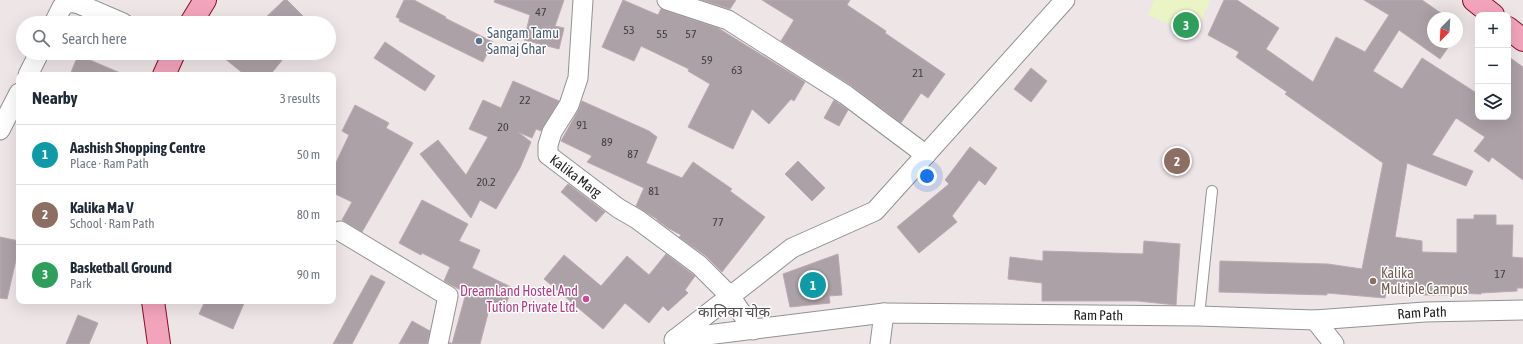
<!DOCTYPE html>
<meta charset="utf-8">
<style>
body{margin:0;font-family:"Asap Condensed","Noto Sans Devanagari",sans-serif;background:#f2f2f3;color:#1f2937}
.controls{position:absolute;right:12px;top:12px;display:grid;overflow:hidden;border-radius:8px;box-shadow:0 4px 16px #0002}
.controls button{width:36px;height:36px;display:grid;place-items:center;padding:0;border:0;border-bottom:1px solid #e0e1e3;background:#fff;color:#1f2937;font:20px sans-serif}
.compass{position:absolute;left:1427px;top:12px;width:36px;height:36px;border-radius:50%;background:#fff;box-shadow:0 4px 16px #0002;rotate:204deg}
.you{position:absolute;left:927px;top:176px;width:14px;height:14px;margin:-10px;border:3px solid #fff;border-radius:50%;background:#1a73e8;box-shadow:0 0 0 6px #1a73e833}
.badge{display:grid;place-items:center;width:26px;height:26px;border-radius:50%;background:#b913a4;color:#fff;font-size:13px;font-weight:700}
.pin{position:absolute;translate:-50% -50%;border:2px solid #fff;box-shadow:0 1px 4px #0006}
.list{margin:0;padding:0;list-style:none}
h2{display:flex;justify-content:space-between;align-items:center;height:52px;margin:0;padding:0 16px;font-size:17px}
h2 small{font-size:13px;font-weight:400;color:#747a83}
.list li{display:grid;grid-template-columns:26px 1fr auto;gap:12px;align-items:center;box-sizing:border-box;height:60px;padding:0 16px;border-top:1px solid #e0e1e3}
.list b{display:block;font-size:15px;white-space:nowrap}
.list p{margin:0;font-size:13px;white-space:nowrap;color:#747a83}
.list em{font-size:13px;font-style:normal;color:#747a83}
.icon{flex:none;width:22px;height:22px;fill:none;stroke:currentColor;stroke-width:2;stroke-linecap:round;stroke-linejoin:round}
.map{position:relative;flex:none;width:1523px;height:344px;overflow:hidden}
.search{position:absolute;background:#fff;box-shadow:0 4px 16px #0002;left:16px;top:16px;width:320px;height:44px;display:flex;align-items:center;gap:10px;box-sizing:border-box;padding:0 14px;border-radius:22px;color:#747a83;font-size:15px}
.panel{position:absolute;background:#fff;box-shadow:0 4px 16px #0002;left:16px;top:72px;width:320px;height:232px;border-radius:8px}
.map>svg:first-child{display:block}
.park{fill:#ebf4c5}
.building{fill:#aca1a6;stroke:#bea8b2}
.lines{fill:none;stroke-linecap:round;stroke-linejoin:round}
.service-casing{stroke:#929292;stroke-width:12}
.minor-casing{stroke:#929292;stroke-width:21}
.primary-casing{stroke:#8a0e28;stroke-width:24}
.service{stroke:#fff;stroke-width:10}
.minor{stroke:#fff;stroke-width:19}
.primary{stroke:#f3a4bd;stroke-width:22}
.service-dot{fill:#5c6f8a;stroke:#fff;stroke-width:1.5}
.education-dot{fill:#8d6e63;stroke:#fff;stroke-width:1.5}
.hotel-dot{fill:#d1479c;stroke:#fff;stroke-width:1.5}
.labels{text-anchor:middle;stroke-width:3;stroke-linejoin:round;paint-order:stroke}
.number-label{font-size:12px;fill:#423f40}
.service-label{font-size:14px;fill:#4e5e75;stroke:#fff;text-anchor:start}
.street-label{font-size:14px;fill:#1e1e1e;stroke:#fff}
.education-label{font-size:14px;fill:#785e54;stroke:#fff;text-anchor:start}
.hotel-label{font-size:14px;fill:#b23c85;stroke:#fff;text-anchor:end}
.neighbourhood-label{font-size:15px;fill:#515151;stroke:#fff}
</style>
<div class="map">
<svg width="1523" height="344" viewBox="0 0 1523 344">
<rect width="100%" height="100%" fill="#eee5e7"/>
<!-- park -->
<path class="park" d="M1154 0H1210L1195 35 1148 15Z"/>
<!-- building -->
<path class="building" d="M284 0H287L310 23H260Z
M404 0H414L446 17 445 18 493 42 483 62 399 21 400 19 396 17Z
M495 0H564L555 26 564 28 559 49 524 40 530 15 494 2Z
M623 0 658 15 661 9 718 28 805 82 794 101 791 99 769 124 752 109 733 149 688 127 710 84 688 71 689 69 641 46 634 61 602 47Z
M702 0H736L730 9Z
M762 0H850L847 5 886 31 885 33 945 74 928 98 921 93 901 123 852 86 781 41 794 20Z
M1224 0H1237L1279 28 1266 49 1313 82 1336 37 1365 52 1389 15 1364 0H1422L1448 18H1433V42H1452L1440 59 1399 30 1373 71 1402 89 1422 58 1478 94V117H1508V59L1509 57 1523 67V180L1492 157 1489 162 1474 151 1485 137 1456 118 1432 155 1473 171 1466 186 1407 163 1395 237 1422 241V252L1457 253V219H1474V215H1496V225H1513L1512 257 1523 258V288H1517V291L1481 293V294L1452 293V295H1423V293L1386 292 1385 298 1327 293V295L1219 292 1220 261 1328 264 1362 269 1383 163 1285 94 1287 92 1236 57 1239 52 1208 35Z
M385 42 435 76 425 91 374 58Z
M218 53H288L270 75H245Z
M78 55 125 75H70Z
M1031 68 1047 81 1031 102 1014 89Z
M513 81 559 101 541 131 536 129 532 138 518 132 531 142 520 168 496 209 480 200 471 218 420 154 438 140 466 175 488 137 469 129 483 100 501 108Z
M834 100 848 110 839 126 824 118Z
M582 101 649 131 657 137 646 163 682 178 693 162 732 189 730 191 765 217 722 272 706 256 679 237 681 235 668 228 657 220V219L636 206 644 188 587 162 592 156 561 141 578 111Z
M355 105 389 123 386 128 413 143 362 232 342 220 352 202 333 193V169L349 135 342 131Z
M970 147 997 168 985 185 979 180 952 216 957 222 919 253 897 227 949 184 945 180Z
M798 161 825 188 812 201 785 174Z
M568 184 605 212 596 222 561 192Z
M422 200 468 224 459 241 480 250 472 268 513 288 504 308 491 302 480 344H449L450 342 452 344 466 293 444 281 450 267 422 253 421 255 399 243Z
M0 237 19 241V247L7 299 0 298Z
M1144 241 1180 244 1176 305 1138 301H1042V283L1008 279 1010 257 1043 261V251L1143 254Z
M666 254 695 276 685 290 688 293 668 311 663 306 649 323 625 303 603 329 544 279 564 255 601 286 627 256 649 275Z
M838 254 842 295 829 296 830 303 790 307 783 274Z
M371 275 385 282 352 344H333Z
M205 301H245L233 329 199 314Z
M78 315 98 323 89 344H66Z
M412 321 430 331 427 344H399Z"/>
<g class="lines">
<!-- service casing -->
<g class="service-casing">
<path id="service" d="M1199 316 1212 191"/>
</g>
<!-- minor casing -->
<g class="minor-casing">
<g id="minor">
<path id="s1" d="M583 0 578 78 569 105 552 132 548 145V155L618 208 637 219 699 265 730 296 753 330"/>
<path d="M667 0 728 20 846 95 926 155"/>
<path d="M54 23 62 7 69 2 79 4 123 23"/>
<path d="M28 75 39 53"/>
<path d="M0 130 19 93"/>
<path d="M340 231 448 296 438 344"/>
<path d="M1315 320 1334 344"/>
<path id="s2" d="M675 339 884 313 1199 316 1315 320 1425 312 1523 310"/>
<path d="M674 340 792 248 875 211 1065 0"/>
<path d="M880 344 884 313"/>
</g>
</g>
<!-- primary casing -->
<g class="primary-casing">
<path id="primary" d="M1474 0 1493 15
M191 23 205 0
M1508 28 1523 40
M164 75 174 53
M153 301 159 344"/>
</g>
<!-- service -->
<use href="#service" class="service"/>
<!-- minor -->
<use href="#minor" class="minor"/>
<!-- primary -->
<use href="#primary" class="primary"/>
</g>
<!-- markers -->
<circle class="service-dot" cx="479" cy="41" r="4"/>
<circle class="education-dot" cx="1373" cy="281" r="4"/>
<circle class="hotel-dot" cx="586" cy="299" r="4"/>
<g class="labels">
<!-- number labels -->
<g class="number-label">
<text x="541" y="16">47</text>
<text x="629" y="34">53</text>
<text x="662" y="38">55</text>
<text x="691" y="38">57</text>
<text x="707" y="64">59</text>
<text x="737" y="74">63</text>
<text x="918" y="77">21</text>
<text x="525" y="104">22</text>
<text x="582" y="129">91</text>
<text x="503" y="131">20</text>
<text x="607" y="146">89</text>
<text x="633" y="158">87</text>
<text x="486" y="186">20.2</text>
<text x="654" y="195">81</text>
<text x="718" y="226">77</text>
<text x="1500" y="278">17</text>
</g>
<!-- service labels -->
<g class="service-label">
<text x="487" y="38">Sangam Tamu<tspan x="487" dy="16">Samaj Ghar</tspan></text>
</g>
<!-- street labels -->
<g class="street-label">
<text dy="5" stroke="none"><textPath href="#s1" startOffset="197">Kalika Marg</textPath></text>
<text dy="5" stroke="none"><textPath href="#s2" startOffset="749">Ram Path</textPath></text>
<text dy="5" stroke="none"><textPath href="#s2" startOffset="425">Ram Path</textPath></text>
</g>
<!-- education labels -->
<g class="education-label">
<text x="1381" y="278">Kalika<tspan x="1381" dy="16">Multiple Campus</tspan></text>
</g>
<!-- hotel labels -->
<g class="hotel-label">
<text x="578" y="296">DreamLand Hostel And<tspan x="578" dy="16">Tution Private Ltd.</tspan></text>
</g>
<!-- neighbourhood labels -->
<g class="neighbourhood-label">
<text x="734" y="317">कालिका चोक</text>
</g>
</g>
</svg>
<div class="controls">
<button>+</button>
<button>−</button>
<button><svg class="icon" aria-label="layers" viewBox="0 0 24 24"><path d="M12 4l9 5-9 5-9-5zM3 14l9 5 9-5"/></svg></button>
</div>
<svg class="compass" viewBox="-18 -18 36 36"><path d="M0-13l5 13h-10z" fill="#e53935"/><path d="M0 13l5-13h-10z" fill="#747a83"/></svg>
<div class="you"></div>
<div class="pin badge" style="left:813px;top:285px;background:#0f9aa8">1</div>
<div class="pin badge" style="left:1177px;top:161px;background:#8d6e63">2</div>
<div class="pin badge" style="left:1186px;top:25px;background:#2e9e5b">3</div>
<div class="search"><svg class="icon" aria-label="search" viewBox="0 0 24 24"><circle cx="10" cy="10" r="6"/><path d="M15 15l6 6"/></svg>Search here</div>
<section class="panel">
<h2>Nearby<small>3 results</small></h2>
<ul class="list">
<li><span class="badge" style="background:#0f9aa8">1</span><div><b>Aashish Shopping Centre</b><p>Place · Ram Path</p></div><em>50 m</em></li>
<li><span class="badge" style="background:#8d6e63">2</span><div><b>Kalika Ma V</b><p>School · Ram Path</p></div><em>80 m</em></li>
<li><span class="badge" style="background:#2e9e5b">3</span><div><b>Basketball Ground</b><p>Park</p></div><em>90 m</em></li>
</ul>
</section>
</div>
